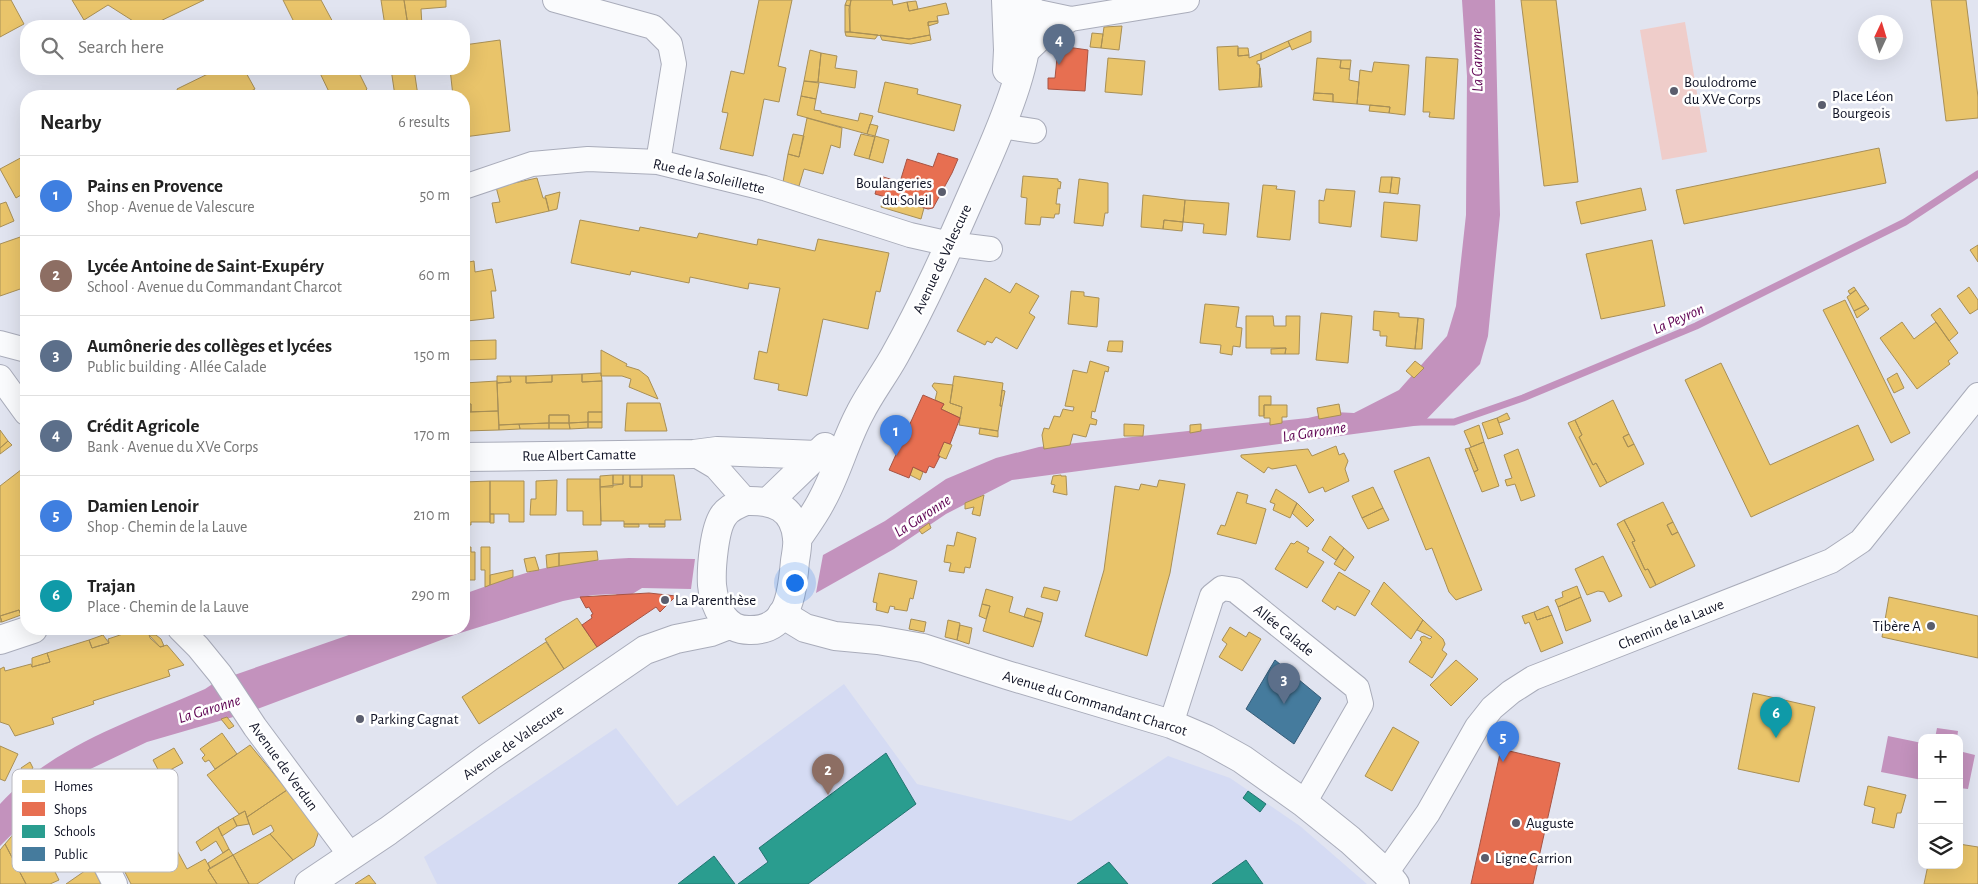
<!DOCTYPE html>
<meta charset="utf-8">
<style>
body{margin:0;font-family:"Alegreya Sans",sans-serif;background:#f6f6f6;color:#222}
.controls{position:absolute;right:15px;bottom:15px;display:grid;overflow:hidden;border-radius:10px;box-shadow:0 5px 20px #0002}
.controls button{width:45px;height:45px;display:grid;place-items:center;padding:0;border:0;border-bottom:1px solid #e0e0e0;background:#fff;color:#222;font:25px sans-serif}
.compass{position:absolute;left:1858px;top:15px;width:45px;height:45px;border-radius:50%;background:#fff;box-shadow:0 5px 20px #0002;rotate:4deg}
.you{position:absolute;left:794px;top:582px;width:18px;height:18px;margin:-12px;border:4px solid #fff;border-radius:50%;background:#1a73e8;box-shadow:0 0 0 8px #1a73e833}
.badge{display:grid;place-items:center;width:32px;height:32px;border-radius:50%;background:#2563eb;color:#fff;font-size:16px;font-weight:700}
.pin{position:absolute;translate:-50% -41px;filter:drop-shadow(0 1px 2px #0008)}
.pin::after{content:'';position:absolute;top:26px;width:18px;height:15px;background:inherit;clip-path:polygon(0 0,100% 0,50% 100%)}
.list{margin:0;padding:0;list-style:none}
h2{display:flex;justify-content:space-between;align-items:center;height:65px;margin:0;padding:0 20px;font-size:21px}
h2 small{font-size:16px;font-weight:400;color:#767676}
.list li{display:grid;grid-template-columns:32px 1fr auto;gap:15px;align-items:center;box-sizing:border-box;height:80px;padding:0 20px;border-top:1px solid #e0e0e0}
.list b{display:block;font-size:19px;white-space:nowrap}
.list p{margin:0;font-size:16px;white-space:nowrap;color:#767676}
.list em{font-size:16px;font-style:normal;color:#767676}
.icon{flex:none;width:28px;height:28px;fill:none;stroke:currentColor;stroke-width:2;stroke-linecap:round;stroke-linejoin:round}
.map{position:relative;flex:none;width:1978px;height:884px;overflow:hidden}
.search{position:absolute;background:#fff;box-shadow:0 5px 20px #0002;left:20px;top:20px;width:450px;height:55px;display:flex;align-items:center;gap:12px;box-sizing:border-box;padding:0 18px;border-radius:20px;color:#767676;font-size:19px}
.panel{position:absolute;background:#fff;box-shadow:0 5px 20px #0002;left:20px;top:90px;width:450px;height:545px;border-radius:20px}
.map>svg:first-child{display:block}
.built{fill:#d5dbf3}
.green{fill:#efcdca}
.water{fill:#c392bd}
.homes{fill:#e9c46a;stroke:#a88f56}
.shops{fill:#e76f51;stroke:#a75444}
.schools{fill:#2a9d8f;stroke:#227470}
.public{fill:#457b9d;stroke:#355c79}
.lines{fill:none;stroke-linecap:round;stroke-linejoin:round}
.stream{stroke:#c392bd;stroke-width:7}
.minor-casing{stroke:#a9acba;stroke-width:26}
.tertiary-casing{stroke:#a9acba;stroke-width:30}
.secondary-casing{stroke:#a9acba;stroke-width:30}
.minor{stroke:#fafbfd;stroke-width:24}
.tertiary{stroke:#fafbfd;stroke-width:28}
.secondary{stroke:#fafbfd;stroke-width:28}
.poi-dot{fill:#5a5d6d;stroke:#fff;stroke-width:2}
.labels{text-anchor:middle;stroke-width:5;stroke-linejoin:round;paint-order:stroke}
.poi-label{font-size:15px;fill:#111426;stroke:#fff;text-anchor:start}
.street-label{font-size:15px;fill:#111426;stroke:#fff}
.water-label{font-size:16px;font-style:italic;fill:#600554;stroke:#fff}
.key{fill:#fff;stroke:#b8b8be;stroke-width:1}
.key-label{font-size:14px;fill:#111426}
</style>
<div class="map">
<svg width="1978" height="884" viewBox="0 0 1978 884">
<rect width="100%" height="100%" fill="#e1e4f0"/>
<!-- built -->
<path class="built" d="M844 684 917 784 1071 821 1168 756 1230 778 1300 826 1367 884H437L424 857 616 728 677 806Z"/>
<!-- green -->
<path class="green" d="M1685 22 1707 152 1662 160 1640 30Z"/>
<!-- water -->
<path class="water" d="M1462 0H1495L1500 215 1488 336 1480 364 1421 425 1012 480 946 514 894 549 816 593 823 555 885 521 946 479 996 458 1039 447 1308 418 1334 412 1354 413 1399 390 1447 336 1456 306 1466 215 1467 76Z
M629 558 695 559 691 589 642 588 621 601 616 594 593 595 563 601 457 634 247 713 147 742 82 773 57 790 0 846V804C54 745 134 720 205 689L217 681 366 629H464V594C484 587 505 579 526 573 559 563 594 560 629 558Z
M1937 728 1958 731 1957 738H1935Z
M1888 736 1922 743V780L1881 772Z
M1959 751 1975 755 1968 789 1959 788Z"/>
<!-- homes -->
<path class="homes" d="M0 0H11L24 24 0 37Z
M72 0H204L150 26H141L108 5 84 20Z
M283 0H321L335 26H296Z
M381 0H404L408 26H385Z
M404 0H446V7L421 9 422 26H408Z
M759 0H792L778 66 786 68 779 102 764 99 753 156 720 149 728 113 722 112 731 71 744 74Z
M847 0H851L850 6 845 5Z
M851 0H892L893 5 907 2 909 11 946 3 949 14 937 16 938 21 928 22 930 35 909 39 850 32 849 9Z
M1521 0H1556L1578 182 1544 186Z
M1931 0H1966L1978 97V118L1946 121Z
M916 1 918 9 909 11 907 2Z
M845 5 850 6V32H845Z
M938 21V23L928 26V22Z
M1122 26 1119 50 1101 48 1104 27Z
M1311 31V42L1292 50 1288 41Z
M845 32H850L878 35 875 39 846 36Z
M1092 33 1103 34 1101 48 1090 47Z
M880 35 909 39 930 35 931 40 911 44 882 40Z
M500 40 510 131 464 137V96H453L450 69H464V45Z
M1288 41 1290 46 1261 60V53Z
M1238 46V56L1249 55V58L1261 53V60L1257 61V64H1259L1260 68 1259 87 1219 90 1217 47Z
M1238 48H1248L1249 55 1238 56Z
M810 50 821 53 818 82 804 81Z
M821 53 837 56 835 68 857 71 855 88 818 82Z
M1426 57 1458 59 1454 119 1429 117 1430 112H1423Z
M1108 58 1145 61 1142 95 1105 92Z
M1317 58 1341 60 1340 68 1350 69 1349 80 1359 82 1357 104 1333 102V94L1314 93Z
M1341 60H1351L1350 69 1340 68Z
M1374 62 1409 65 1405 115 1389 113 1390 107 1357 104 1360 70 1372 72Z
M1260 68 1262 87H1259Z
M218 69H244L255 89 242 96H170L178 92 177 89Z
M318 69H357L367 89 365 91 368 96H331Z
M391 69H414L418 96H395Z
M804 81 819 83 816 99 801 96Z
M885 82 918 89 917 94 961 105 954 131 878 112Z
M1314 93 1333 94V102L1313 100Z
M801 96 816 99 814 110 821 111V113L858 121 860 113 873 116 867 134 797 115Z
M1370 105 1390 107 1389 113 1369 111Z
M807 118 842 128 840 148 831 145 823 174 804 169 799 186 783 182 788 154 799 157Z
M870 124 878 126 875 136 867 134Z
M793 134 804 136 799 157 788 154Z
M861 134 875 137 869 159 854 155Z
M875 136 889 140 883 163 869 159Z
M1879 148 1886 183 1684 224 1676 190Z
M26 155V192L16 198 0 169Z
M1023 176 1058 179V181L1061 182 1060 189 1058 188 1056 204H1060L1059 214H1055L1054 218 1041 217 1040 225 1025 224 1027 198 1021 197Z
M1381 177H1392L1390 193 1379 192Z
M1392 177 1400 178 1398 194 1390 193Z
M537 178 543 198H546L549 211 496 223 492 203 500 202 496 187Z
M1079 179 1108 183V213H1105L1103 226 1074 223Z
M1263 185 1277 186 1276 189 1295 191 1290 240 1257 237Z
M1641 188 1646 210 1581 224 1576 202Z
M1326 189 1355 191 1351 227 1319 223V200L1324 201Z
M560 192 557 209 549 211 545 196Z
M1143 195 1185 200 1183 222 1164 220 1163 229 1141 227Z
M884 196 924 208 921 219 881 207Z
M1185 200 1229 203 1226 235 1203 233 1204 224 1183 222Z
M6 202 14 221 0 227V204Z
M1384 202 1420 205 1417 241 1381 237Z
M580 220 639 231 640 227 697 238 699 233 757 245 758 239 815 251 818 239 889 253 880 292 876 291 868 329 823 319 807 396 778 390 779 384 754 379 759 351 767 353 780 288 749 283 748 289 690 277 689 283 631 271 630 275 571 263Z
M1164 220 1183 222 1182 231 1163 229Z
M26 235V287L0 296V244Z
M1652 240 1665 306 1601 319 1586 254Z
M1978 245V262L1970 250Z
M474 261 475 272 492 269 496 291H491L494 318 467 321 464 302V263Z
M985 278 1010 293 1016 283 1039 296 1029 313 1035 317 1017 349 996 337 992 343 987 341 985 345 957 331Z
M1854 287 1856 290 1850 294 1848 291Z
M1969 287 1978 300V309L1970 314 1957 296Z
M1856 290 1866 305 1854 311 1847 297Z
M1071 291 1084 292V296L1099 298 1097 327 1068 324Z
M1845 300 1910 433 1891 443 1823 310Z
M1205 304 1239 307 1236 327 1242 328 1240 347 1233 346 1232 355 1220 353 1221 345 1200 343Z
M1866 305 1869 309 1857 318 1854 311Z
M1940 308 1958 333 1949 341 1931 315Z
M1374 311 1399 313V317L1418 318 1415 349 1386 346 1387 336H1380V331L1373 330Z
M1321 313 1352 316 1348 363 1316 360Z
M1246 316H1273L1274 326H1286V316H1300L1299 354H1285L1286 348H1246Z
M1418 318 1424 319 1422 349H1415Z
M1902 322 1914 339 1936 322 1958 353 1948 361 1950 364 1917 389 1880 338Z
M496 340V359L464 360V341Z
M1109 341H1123L1122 352 1107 351Z
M1286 348 1285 354H1271V349Z
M601 350 627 364 626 366 639 370 648 377 658 399 629 387 631 379 622 376H601Z
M1090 361 1109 367 1108 372 1105 371 1095 412 1092 411 1091 418 1097 420 1096 425 1090 424 1086 437 1073 434 1070 445 1044 449 1042 435 1044 428 1049 429 1054 416 1060 417 1063 409 1073 411 1074 407 1065 406 1073 370 1087 373Z
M1415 361 1424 368 1414 378 1406 371Z
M1721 363 1770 465 1858 425 1874 460 1751 517 1685 380Z
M601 373 602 381 582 382V374Z
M1897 373 1904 388 1894 393 1887 379Z
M582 374V382L602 381V412H588V422L569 423V415H549V423L499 425 497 383 511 382 510 376H526V383L552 382V375Z
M552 375V382L526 383V376Z
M497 376H510L511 382 497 383Z
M954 376 1003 383 1000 406H1002L998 431 959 425 962 407 950 403Z
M497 381 498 411 471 412V404H464V383Z
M934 383 953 385 950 403 962 407 960 418 941 409 944 404 935 400 937 392 932 386Z
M1002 390 1005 391 1002 406H1000Z
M1259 396H1271V405H1264V416H1259Z
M1613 400 1629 434 1623 437 1628 447 1634 444 1644 464 1607 483 1596 463 1593 465 1579 437 1582 435 1575 420Z
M627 403H660L667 431H625Z
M464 404H471V412H464Z
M1339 404 1341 415 1319 419 1317 408Z
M1264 405H1287V417H1282V423L1270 425V418H1264Z
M498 411 499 430 464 431V412Z
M588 412H602V422H588Z
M1507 413 1510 419 1499 423 1497 418Z
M549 415H569V423H549Z
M1497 418 1503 434 1488 439 1482 423Z
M1575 420 1582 435 1579 437 1593 465 1596 463 1607 483 1600 487 1568 423Z
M588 422H602V428H588Z
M588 422V428L570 429 569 423Z
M549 423V429H520L519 424Z
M549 423H569L570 429H549Z
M519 424 520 429 499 430V425Z
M1124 424 1144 425 1143 436H1124Z
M1201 424V431L1190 433V425Z
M1479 425 1484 442 1471 447 1464 431Z
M980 428 998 431V437L979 434Z
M0 430 8 441 0 448Z
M1629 434 1634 444 1628 447 1623 437Z
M8 441 12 445 0 454V448Z
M944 442 952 445 946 459 938 456Z
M1484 442 1499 486 1482 492 1474 472 1478 470 1469 448Z
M1336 446 1339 455 1344 453 1348 461 1345 469 1349 481 1325 492 1323 487 1309 493 1296 465 1272 469 1268 467 1264 473 1241 457V455L1308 449 1312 456Z
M1469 448 1478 470 1474 472 1465 449Z
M1518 449 1535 496 1521 501 1515 484 1507 486 1505 480 1512 478 1504 455Z
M1429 457 1482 590 1456 600 1449 592 1432 548 1426 550 1394 471Z
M26 466V613L21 615 19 610 0 616 2 622H0V486Z
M913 467 923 472 920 480 910 475Z
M613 475H623V484H613Z
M613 475V487H600V476Z
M623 475H630V487H642V475H674L681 520H665V524H624V521H601L600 487 623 484Z
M630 475H642V487H630Z
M1061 475V476H1066L1067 495 1053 492 1055 485 1051 484 1053 476Z
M567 479H600L601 525H583V511H567Z
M557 480 556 515H530L531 499H536V481Z
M1159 480 1185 484 1170 573 1147 656 1085 636 1104 570 1115 486 1139 490 1141 484 1157 487Z
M490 481H524V522H509V514H490Z
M490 481V522H471V525L464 524V482Z
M1373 487 1383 508 1362 518 1352 496Z
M1276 489 1297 503 1290 518 1273 510 1275 504 1270 502Z
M1237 492 1248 495 1246 503 1266 509 1256 544 1217 534 1221 525 1225 526Z
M984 495 980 516 972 514 974 507 965 509V503Z
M1663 502 1673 522 1667 525 1672 535 1678 532 1695 566 1656 585 1648 569 1645 570 1632 542 1635 541 1624 520Z
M1297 503 1314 520 1307 527 1292 513Z
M1383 508 1389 520 1368 529 1362 518Z
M490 514H494V523H490Z
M1624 520 1635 541 1632 542 1645 570 1648 569 1656 585 1650 588 1617 524Z
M1673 522 1678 532 1672 535 1667 525Z
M929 523 931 528 922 534 919 530Z
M624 524H639V527H624Z
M649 524H665V527H649Z
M957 532 976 538 970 568 965 567 964 573 949 571 951 563 944 562 947 545 954 546Z
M1330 536 1344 548 1336 560 1322 550Z
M1297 541 1309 548 1307 552 1324 562 1307 588 1275 569 1291 543 1294 544Z
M464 547H471V552H475V580H464Z
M481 547H490V585L485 587V570H481Z
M1344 548 1354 557 1345 571 1334 564Z
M597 551 598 560 559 566V553Z
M559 553V566L547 568 546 555Z
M1603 556 1622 596 1609 602 1604 592 1598 591 1587 595 1575 569Z
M535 557 539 570 527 572 524 559Z
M513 570V577L490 585V575Z
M1339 572 1370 591 1355 616 1337 606 1335 610 1322 601Z
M879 573 917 581 913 599 910 598 907 611 894 609 895 607 890 606 888 613 876 610 877 603 873 602Z
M1384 582 1423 620 1411 639 1371 604Z
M1577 586 1581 597 1558 607 1555 600 1563 597 1562 592Z
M1044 587 1060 591 1057 601 1041 597Z
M986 589 1013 597 1009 612 1041 622 1033 647 983 631 990 606 982 604Z
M1581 597 1591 621 1566 631 1558 607Z
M1889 597 1978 616V658L1882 637Z
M982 604 990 606 986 619 979 616Z
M1548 606 1552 615 1537 620 1534 612Z
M1027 608 1043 613 1041 622 1024 617Z
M19 610 21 615 2 622 0 616Z
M1534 612 1537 620 1552 615 1563 643 1541 652 1529 622 1525 624 1522 616Z
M577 618 597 647 564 669 545 639Z
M911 619 926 622 924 632 909 629Z
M948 620 960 623 957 640 945 637Z
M1423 620 1443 639 1445 644 1442 650 1447 654 1432 678 1409 662 1422 642 1420 640 1421 637 1424 636 1430 639 1432 637 1417 630Z
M960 625 972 628 969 644 957 640Z
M1230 627 1246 637 1249 632 1261 639 1242 671 1219 657 1227 644 1222 640Z
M145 630 148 631 150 638 160 647 167 645 184 665 168 670 170 676 93 701 94 704 52 718 54 724 15 736 9 725 0 722V669L4 667 5 671 31 664 32 667 50 662 47 653 89 640 92 648 109 643 108 639 132 631 133 633Z
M103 635 109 643 92 648 89 640Z
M149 635H156L161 639 164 646 160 647Z
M546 642 564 669 479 724 462 697Z
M47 653 50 662 32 667V658Z
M1456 660 1478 679 1451 706 1430 685Z
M1753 693 1815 707 1799 782 1738 769Z
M227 717 234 726 229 729 221 719Z
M1393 727 1419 742 1392 791 1365 776Z
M222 733 237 754 215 769 209 760 205 762 202 758 205 755 200 749Z
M250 745 287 790 247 817 245 811 239 814 207 775Z
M0 746 18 754 5 781 0 779Z
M174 748 183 763 161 775 153 760Z
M30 762 33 768 25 775 21 768Z
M137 776 187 869 205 859 210 868 208 870 217 884H131L89 801Z
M1868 786 1906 795 1901 813H1897L1894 828 1872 823 1875 808 1864 805Z
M287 790 320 828 314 846 293 860 270 834 274 831 271 825 253 835 247 817Z
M34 810 44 829 36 833 59 880 50 884H26L5 844Z
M245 811 249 824 237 826 233 818Z
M233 818 237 826 222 836 218 827Z
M218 827 229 849 223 853 216 841 201 851 196 842Z
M270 834 293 860 257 884H249L233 855Z
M5 844 26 884H0V850Z
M1959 844 1978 847V884H1924L1928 865H1959Z
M229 849 233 855 210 868 208 863Z
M233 855 249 884H217L208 870Z
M92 866 101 884H66Z
M369 875 376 884H355Z"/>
<!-- shops -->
<path class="shops" d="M1067 47 1088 50 1085 91 1048 89V78H1055L1058 48 1066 49Z
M938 153 958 159 952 173 933 208 928 209 875 194 880 176 900 182 907 159 933 167Z
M923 395 944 404 941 409 960 418 950 444 944 442 938 456H940L934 468 929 466 926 473 913 467 909 478 889 470Z
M649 593 676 596 660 612 656 607 597 647 582 625 592 618 591 615 593 614 589 607 586 608 580 597Z
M1501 749 1560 763 1533 884H1471Z"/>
<!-- schools -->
<path class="schools" d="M886 753 916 804 808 884H738L768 862 759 848Z
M1248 791 1266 804 1260 812 1243 798Z
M714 856 735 884H678Z
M1246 860 1263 884H1212Z
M1109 862 1128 884H1077Z"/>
<!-- public -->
<path class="public" d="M1275 660 1321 698 1294 744 1246 709Z"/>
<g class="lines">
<!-- stream -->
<path class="stream" d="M1415 422H1454L1523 398 1696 326 1905 222 1978 174"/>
<!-- minor casing -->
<g class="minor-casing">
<path id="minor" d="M555 0 653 27 670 44 674 64 658 162
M1017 0 1038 12 1071 19 1187 0
M1024 54 1044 35 1071 19
M1001 126 1034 131
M464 187 532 164 588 159 658 162 764 188 910 235 950 244 990 249
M0 343 26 350
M0 377 26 413
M694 454 716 467 746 501
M180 629 198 647 220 674 255 727 351 856
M1171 724 1212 596 1222 588 1235 590 1357 688 1361 704 1304 803
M70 794 115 884
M1386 873 1428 813 1477 727 1492 708 1511 692 1533 678 1831 561 1861 541 1978 395"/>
</g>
<!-- tertiary casing -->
<g class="tertiary-casing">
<path id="tertiary" d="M782 614 805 628 835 636 878 640 923 648 1007 675 1171 724 1206 739 1242 759 1304 803 1350 840 1386 873 1395 884"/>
</g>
<!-- secondary casing -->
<g class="secondary-casing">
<path id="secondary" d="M1006 0 1008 50 1007 70
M464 457 694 454 717 451 817 455
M746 501C773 500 794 507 797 538 798 545 796 554 795 561 792 592 790 631 749 630 737 630 730 626 723 617 717 608 713 597 712 585 711 569 714 528 724 515 729 508 738 504 746 501Z
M769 501 825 447
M797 539C806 526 815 514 822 500 837 473 845 441 860 413 870 393 884 375 895 355 924 303 948 249 972 194 991 150 1042 46 1024 0
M0 640 33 629
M309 884 388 831 489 757 645 650 676 639 711 632 729 625"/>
</g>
<!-- minor -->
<use href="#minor" class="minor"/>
<!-- tertiary -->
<use href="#tertiary" class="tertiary"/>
<!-- secondary -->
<use href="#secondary" class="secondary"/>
</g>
<!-- markers -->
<g class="poi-dot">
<circle cx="1674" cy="91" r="5"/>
<circle cx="1822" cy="105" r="5"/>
<circle cx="942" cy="192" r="5"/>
<circle cx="665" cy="600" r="5"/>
<circle cx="1931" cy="626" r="5"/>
<circle cx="360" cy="719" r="5"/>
<circle cx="1516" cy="823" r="5"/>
<circle cx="1485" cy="858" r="5"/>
</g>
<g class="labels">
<!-- poi labels -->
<g class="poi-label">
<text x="1684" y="87">Boulodrome<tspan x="1684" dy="17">du XVe Corps</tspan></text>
<text x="1832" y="101">Place Léon<tspan x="1832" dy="17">Bourgeois</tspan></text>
<text x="932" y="188" text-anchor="end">Boulangeries<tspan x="932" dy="17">du Soleil</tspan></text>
<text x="675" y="605">La Parenthèse</text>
<text x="1921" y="631" text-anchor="end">Tibère A</text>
<text x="370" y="724">Parking Cagnat</text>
<text x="1526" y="828">Auguste</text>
<text x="1495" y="863">Ligne Carrion</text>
</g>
<!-- street labels -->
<g class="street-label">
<text transform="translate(709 176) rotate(13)" y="5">Rue de la Soleillette</text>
<text transform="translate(942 259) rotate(-65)" y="5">Avenue de Valescure</text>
<text transform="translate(579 455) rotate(-1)" y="5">Rue Albert Camatte</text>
<text transform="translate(1671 624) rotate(-22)" y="5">Chemin de la Lauve</text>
<text transform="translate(1284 630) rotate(39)" y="5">Allée Calade</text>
<text transform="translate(1095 703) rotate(17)" y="5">Avenue du Commandant Charcot</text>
<text transform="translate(513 742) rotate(-35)" y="5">Avenue de Valescure</text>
<text transform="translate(284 766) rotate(54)" y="5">Avenue de Verdun</text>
</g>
<!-- water labels -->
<g class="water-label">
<text transform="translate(1476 60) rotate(-91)" y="6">La Garonne</text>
<text transform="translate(1678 318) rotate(-24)" y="6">La Peyron</text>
<text transform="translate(1314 431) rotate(-9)" y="6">La Garonne</text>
<text transform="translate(922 515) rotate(-33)" y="6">La Garonne</text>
<text transform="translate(209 708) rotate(-17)" y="6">La Garonne</text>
</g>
</g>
<!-- legend -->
<rect x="12" y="769" width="166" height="103" rx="8" class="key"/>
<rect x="22" y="780" width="23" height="13" fill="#e9c46a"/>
<rect x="22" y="802" width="23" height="14" fill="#e76f51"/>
<rect x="22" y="825" width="23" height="13" fill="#2a9d8f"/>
<rect x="22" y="847" width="23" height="14" fill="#457b9d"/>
<g class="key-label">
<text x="54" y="791">Homes</text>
<text x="54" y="814">Shops</text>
<text x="54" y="836">Schools</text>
<text x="54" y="859">Public</text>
</g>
</svg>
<div class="controls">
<button>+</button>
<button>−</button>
<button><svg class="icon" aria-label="layers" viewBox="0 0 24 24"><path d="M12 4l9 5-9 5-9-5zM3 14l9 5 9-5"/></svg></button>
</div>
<svg class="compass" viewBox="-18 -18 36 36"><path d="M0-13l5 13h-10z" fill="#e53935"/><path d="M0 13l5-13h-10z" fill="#767676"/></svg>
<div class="you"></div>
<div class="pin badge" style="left:896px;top:456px;background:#3f7fe0">1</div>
<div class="pin badge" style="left:828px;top:795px;background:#8d6e63">2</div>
<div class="pin badge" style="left:1284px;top:704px;background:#5c6f8a">3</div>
<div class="pin badge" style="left:1059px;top:65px;background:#5c6f8a">4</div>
<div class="pin badge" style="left:1503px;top:762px;background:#3f7fe0">5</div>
<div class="pin badge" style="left:1776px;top:738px;background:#0f9aa8">6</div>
<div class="search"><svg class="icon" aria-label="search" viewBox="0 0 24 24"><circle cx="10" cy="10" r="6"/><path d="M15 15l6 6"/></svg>Search here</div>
<section class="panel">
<h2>Nearby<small>6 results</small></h2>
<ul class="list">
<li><span class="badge" style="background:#3f7fe0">1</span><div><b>Pains en Provence</b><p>Shop · Avenue de Valescure</p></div><em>50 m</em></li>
<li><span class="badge" style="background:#8d6e63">2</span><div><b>Lycée Antoine de Saint-Exupéry</b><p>School · Avenue du Commandant Charcot</p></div><em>60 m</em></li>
<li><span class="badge" style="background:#5c6f8a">3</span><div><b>Aumônerie des collèges et lycées</b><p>Public building · Allée Calade</p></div><em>150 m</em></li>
<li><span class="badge" style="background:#5c6f8a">4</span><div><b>Crédit Agricole</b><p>Bank · Avenue du XVe Corps</p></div><em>170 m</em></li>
<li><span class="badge" style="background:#3f7fe0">5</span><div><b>Damien Lenoir</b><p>Shop · Chemin de la Lauve</p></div><em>210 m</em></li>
<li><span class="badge" style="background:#0f9aa8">6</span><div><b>Trajan</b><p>Place · Chemin de la Lauve</p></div><em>290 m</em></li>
</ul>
</section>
</div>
